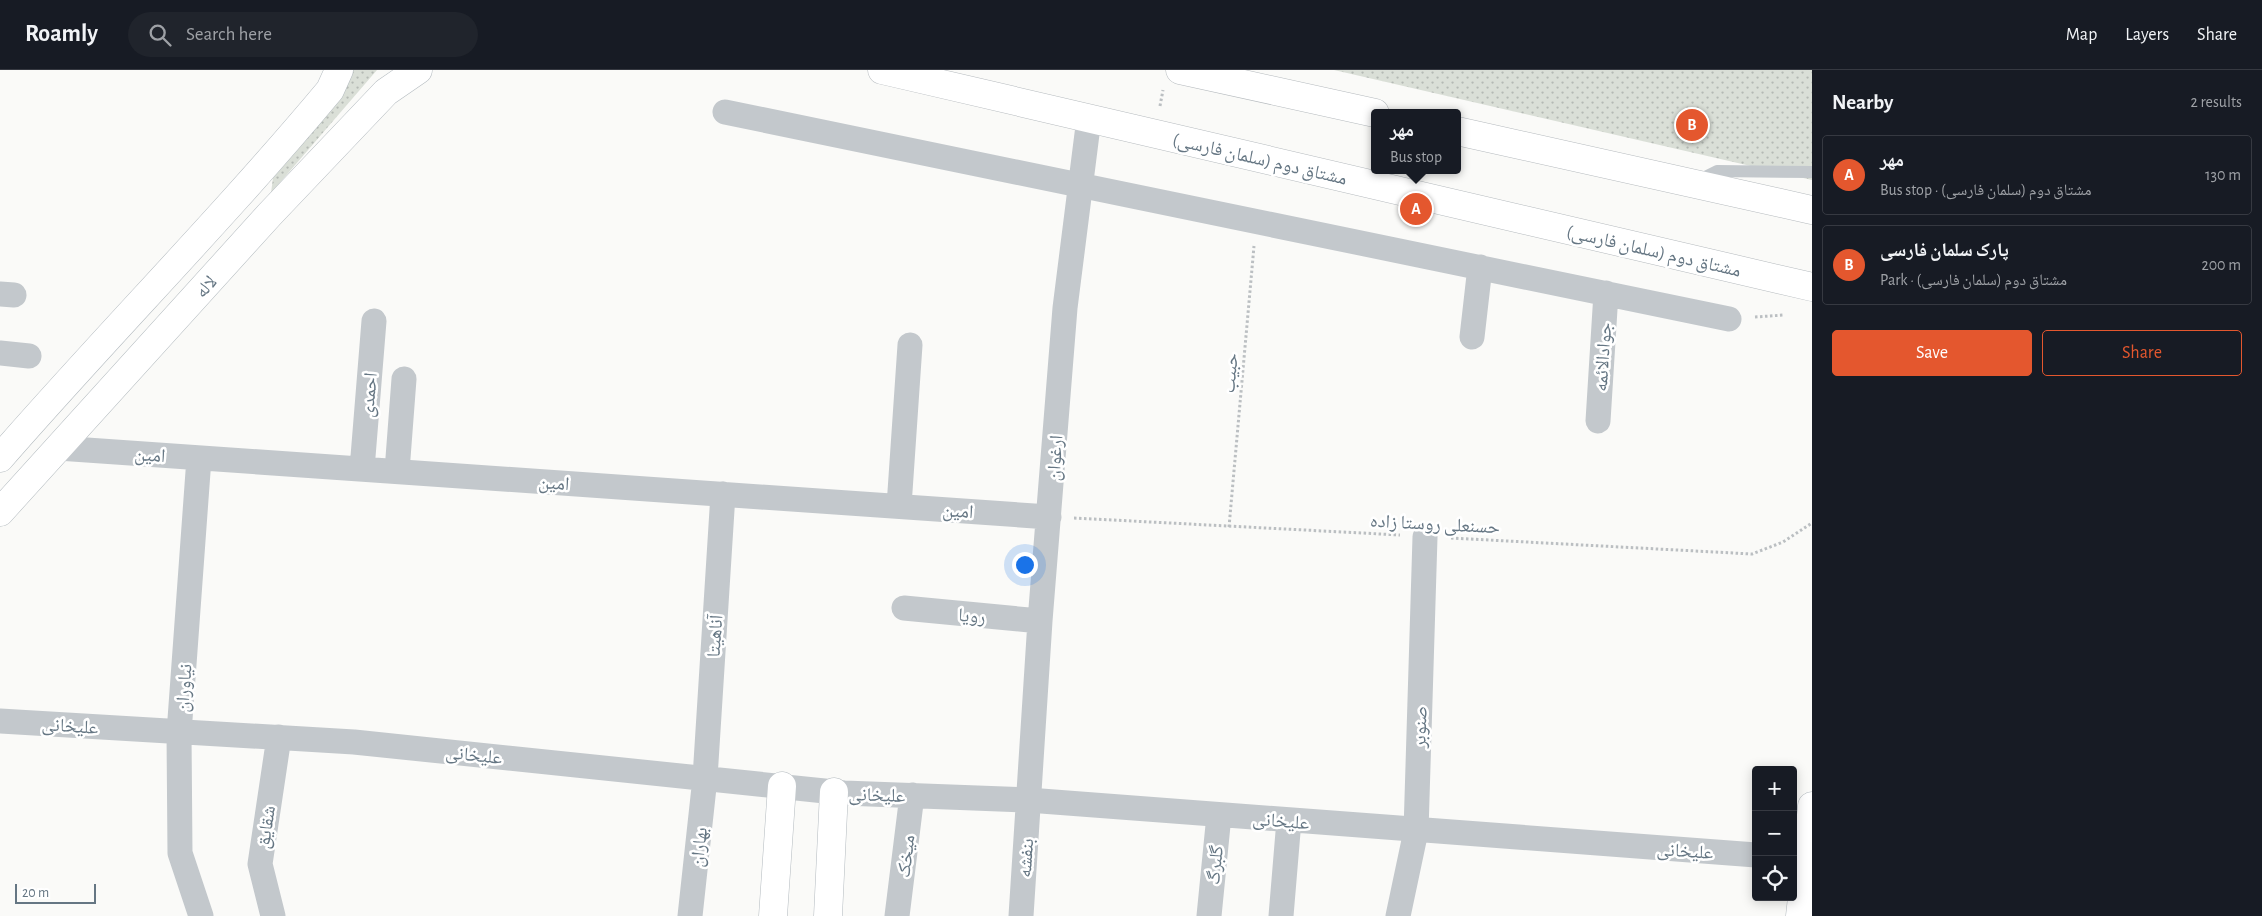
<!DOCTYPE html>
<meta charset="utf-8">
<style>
body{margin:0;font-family:"Alegreya Sans","Noto Naskh Arabic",sans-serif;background:#20242c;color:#f1f3f6}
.controls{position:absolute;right:15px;bottom:15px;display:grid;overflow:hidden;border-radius:5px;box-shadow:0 2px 12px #0003}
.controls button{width:45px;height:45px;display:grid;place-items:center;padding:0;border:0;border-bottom:1px solid #363941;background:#171b24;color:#f1f3f6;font:25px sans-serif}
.scale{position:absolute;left:15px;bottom:12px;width:81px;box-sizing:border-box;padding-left:5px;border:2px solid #657683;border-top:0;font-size:14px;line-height:18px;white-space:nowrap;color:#657683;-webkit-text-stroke:4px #fff;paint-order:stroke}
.you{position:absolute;left:1024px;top:494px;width:18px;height:18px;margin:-12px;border:4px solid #fff;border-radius:50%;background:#1a73e8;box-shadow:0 0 0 8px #1a73e833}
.badge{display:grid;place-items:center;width:32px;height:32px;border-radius:50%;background:#e4572e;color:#fff;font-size:16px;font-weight:700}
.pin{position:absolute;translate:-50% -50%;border:2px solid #fff;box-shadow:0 1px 5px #0006}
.popup{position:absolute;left:1371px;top:39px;width:90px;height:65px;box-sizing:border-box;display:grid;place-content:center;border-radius:5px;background:#171b24;filter:drop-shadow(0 1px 4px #0005);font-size:16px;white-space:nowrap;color:#9ea1a6}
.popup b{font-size:19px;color:#f1f3f6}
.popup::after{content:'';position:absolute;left:50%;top:100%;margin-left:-10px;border:10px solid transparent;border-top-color:#171b24}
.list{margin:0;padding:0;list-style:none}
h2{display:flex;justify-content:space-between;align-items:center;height:65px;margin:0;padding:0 20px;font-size:21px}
h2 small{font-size:16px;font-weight:400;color:#9ea1a6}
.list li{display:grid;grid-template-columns:32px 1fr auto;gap:15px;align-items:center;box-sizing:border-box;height:80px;margin:0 10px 10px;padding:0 10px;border:1px solid #363941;border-radius:5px}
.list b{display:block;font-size:19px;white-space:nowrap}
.list p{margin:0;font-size:16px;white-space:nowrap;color:#9ea1a6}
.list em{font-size:16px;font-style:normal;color:#9ea1a6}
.actions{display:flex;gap:10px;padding:15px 20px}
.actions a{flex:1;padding:11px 0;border:1px solid #e4572e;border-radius:5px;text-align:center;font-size:18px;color:#e4572e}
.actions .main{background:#e4572e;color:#fff}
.icon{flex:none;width:28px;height:28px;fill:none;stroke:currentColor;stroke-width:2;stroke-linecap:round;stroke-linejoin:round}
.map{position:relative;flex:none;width:1812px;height:846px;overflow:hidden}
header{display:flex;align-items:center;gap:30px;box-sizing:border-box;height:70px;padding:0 25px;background:#171b24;border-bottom:1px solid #363941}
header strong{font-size:24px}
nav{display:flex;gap:28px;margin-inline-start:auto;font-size:18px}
.search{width:350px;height:45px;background:#20242c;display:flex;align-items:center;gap:12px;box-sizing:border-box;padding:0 18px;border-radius:28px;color:#9ea1a6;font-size:19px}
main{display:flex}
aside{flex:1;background:#171b24}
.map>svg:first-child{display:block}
.green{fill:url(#green-dots)}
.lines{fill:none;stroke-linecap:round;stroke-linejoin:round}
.secondary-casing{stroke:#b3babf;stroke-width:29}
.primary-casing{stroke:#b5babe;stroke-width:29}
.path{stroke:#bbbfc2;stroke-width:3;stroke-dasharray:2.5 2.5;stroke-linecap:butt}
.lane{stroke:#c3c8cc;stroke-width:12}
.street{stroke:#c3c8cc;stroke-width:25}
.secondary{stroke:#fff;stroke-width:28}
.primary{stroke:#fff;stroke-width:28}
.labels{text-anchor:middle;stroke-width:5;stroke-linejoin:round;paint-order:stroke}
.street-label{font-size:19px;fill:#657683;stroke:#fff}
</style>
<header>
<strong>Roamly</strong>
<div class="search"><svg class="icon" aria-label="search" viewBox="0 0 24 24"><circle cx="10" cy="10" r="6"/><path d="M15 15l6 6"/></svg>Search here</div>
<nav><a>Map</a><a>Layers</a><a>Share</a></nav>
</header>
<main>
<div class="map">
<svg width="1812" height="846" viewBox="0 0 1812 846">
<defs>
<pattern id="green-dots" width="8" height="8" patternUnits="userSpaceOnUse" patternTransform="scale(1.25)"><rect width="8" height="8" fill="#dadfd7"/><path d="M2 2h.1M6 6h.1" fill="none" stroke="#b4b9b4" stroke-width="1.8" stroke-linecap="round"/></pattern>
</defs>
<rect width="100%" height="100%" fill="#fafaf8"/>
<!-- green -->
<path class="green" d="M345 0H377L271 123 273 108 304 71Z
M1334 0H1812V110Z"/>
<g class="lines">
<!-- secondary casing -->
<g class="secondary-casing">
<path id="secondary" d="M0 388C108 264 224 147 330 20L339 0
M0 442 270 144 386 22 418 0
M773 846 782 716
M828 846 834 722
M1800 846 1812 736"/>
</g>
<!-- primary casing -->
<g class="primary-casing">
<path id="primary" d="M882 0 1812 217
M1180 0 1375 43
M1457 61 1812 140"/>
</g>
<!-- path -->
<path class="path" d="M1160 36 1163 20
M1755 247 1784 245
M1074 448 1400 465
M1229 457 1254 176
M1451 468 1752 484 1783 472 1812 453"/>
<!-- lane -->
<path class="lane" d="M1697 111 1717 101 1812 102"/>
<!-- street -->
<path class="street" d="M725 42 1729 249
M0 224 14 225
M1472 267 1480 197
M0 283 29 286
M1598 351 1606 223
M58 378 1049 447
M199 388 179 663 180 783 201 846
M362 399 374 251
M397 401 404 309
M899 436 910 275
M904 538 1040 551
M0 651 354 672 844 723 1028 730 1756 785
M273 846 260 794 279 667
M690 846 705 708 723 424
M897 846 912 725
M1021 846 1040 551 1065 238 1089 48
M1209 846 1219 745
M1281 846 1289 750
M1398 846 1416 761 1425 467"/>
<!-- secondary -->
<use href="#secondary" class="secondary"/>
<!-- primary -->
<use href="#primary" class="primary"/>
</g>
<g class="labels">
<!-- street labels -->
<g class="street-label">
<text transform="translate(1260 88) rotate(13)" y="7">مشتاق دوم (سلمان فارسی)</text>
<text transform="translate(1654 180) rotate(13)" y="7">مشتاق دوم (سلمان فارسی)</text>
<text transform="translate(205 216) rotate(-48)" y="7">لاله</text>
<text transform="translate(1602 287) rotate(-86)" y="7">جوادالائمه</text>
<text transform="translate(1229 303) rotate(-85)" y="7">حبیب</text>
<text transform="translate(368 325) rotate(-85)" y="7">احمدی</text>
<text transform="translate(150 384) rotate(4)" y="7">امین</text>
<text transform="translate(1054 388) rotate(-86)" y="7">ارغوان</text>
<text transform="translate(554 412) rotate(4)" y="7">امین</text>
<text transform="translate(958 440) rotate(4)" y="7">امین</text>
<text transform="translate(1435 453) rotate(3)" y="7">حسنعلی روستا زاده</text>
<text transform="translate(972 545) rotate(5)" y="7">رویا</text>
<text transform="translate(714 566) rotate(-86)" y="7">آناهیتا</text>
<text transform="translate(183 618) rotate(-86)" y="7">نیاوران</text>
<text transform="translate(70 655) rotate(4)" y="7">علیخانی</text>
<text transform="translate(1419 657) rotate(-88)" y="7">صنوبر</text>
<text transform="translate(474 684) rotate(6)" y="7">علیخانی</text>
<text transform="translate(877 724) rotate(2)" y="7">علیخانی</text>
<text transform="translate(1281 750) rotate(5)" y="7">علیخانی</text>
<text transform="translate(265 757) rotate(-81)" y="7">شقایق</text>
<text transform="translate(698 777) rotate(-84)" y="7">بهاران</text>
<text transform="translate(1685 780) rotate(4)" y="7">علیخانی</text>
<text transform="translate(905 786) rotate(-83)" y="7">میخک</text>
<text transform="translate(1025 788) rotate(-86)" y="7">بنفشه</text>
<text transform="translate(1214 795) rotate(-84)" y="7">گلبرگ</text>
</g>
</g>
</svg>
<div class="controls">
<button>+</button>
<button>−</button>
<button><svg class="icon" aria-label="locate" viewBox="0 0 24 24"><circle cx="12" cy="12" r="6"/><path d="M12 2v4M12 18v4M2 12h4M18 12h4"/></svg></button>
</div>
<div class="scale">20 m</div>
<div class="you"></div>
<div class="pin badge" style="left:1416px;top:139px">A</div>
<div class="popup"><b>مهر</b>Bus stop</div>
<div class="pin badge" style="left:1692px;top:55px">B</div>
</div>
<aside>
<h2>Nearby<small>2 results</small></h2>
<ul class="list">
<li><span class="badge">A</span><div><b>مهر</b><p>Bus stop · مشتاق دوم (سلمان فارسی)</p></div><em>130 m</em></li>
<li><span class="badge">B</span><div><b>پارک سلمان فارسی</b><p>Park · مشتاق دوم (سلمان فارسی)</p></div><em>200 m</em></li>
</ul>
<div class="actions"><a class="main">Save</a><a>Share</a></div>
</aside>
</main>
